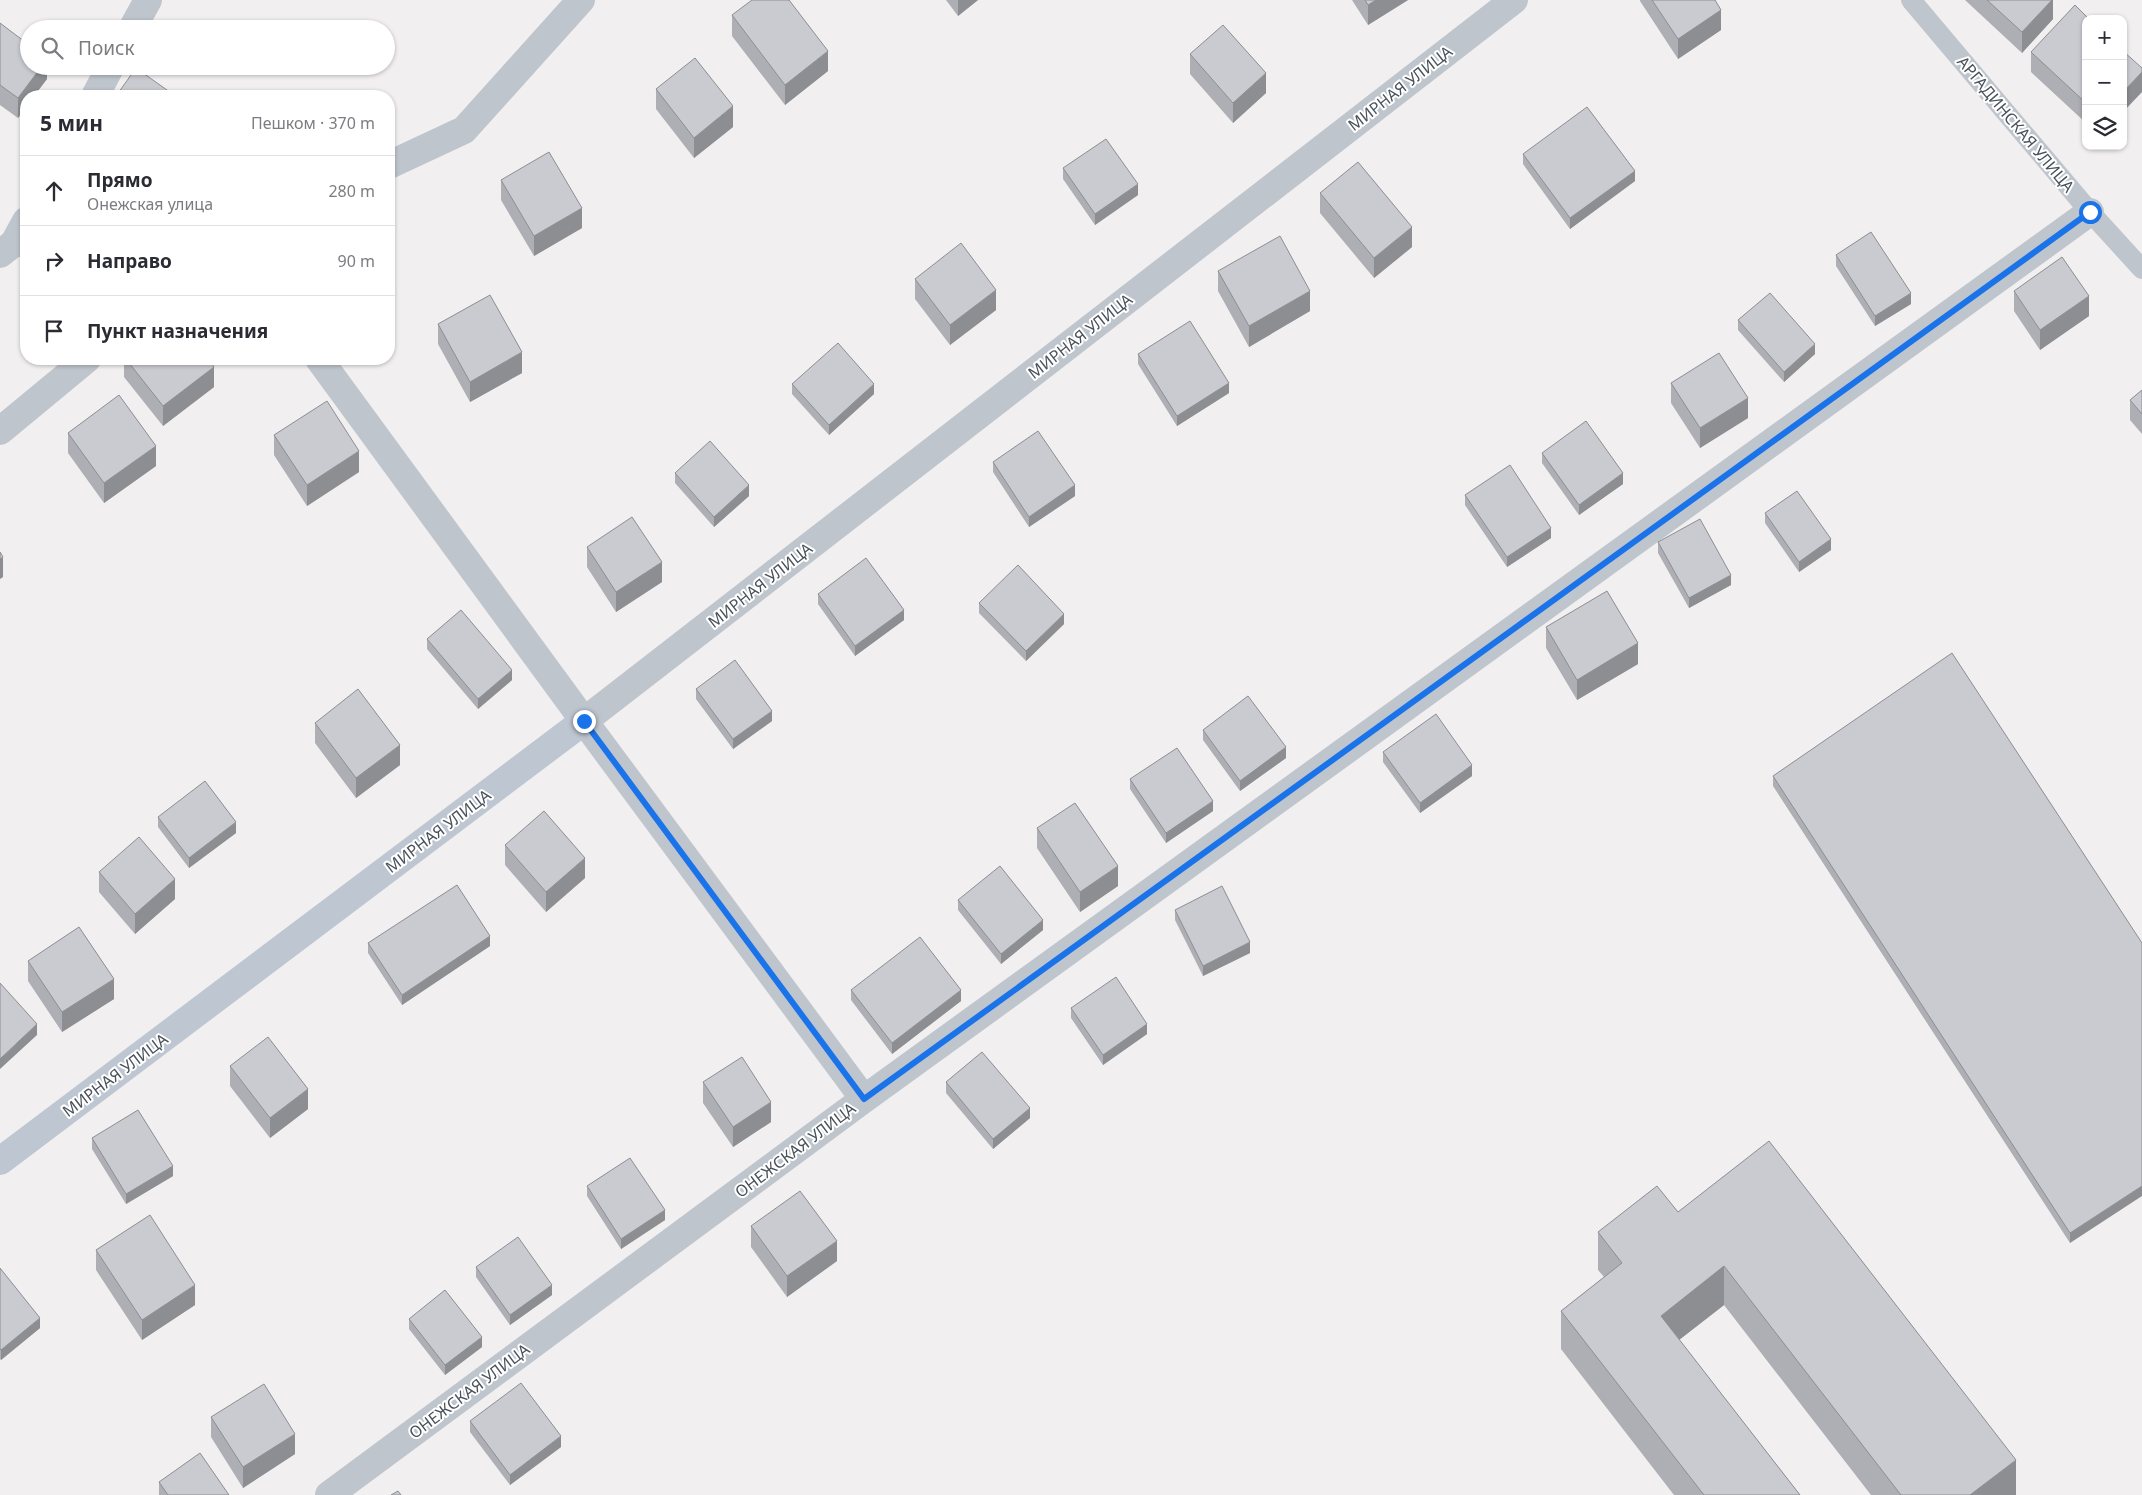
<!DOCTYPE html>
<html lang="ru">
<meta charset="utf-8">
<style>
body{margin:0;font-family:"Noto Sans",sans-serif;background:#f7f7f7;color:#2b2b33}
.controls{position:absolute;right:15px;top:15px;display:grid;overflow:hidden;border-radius:10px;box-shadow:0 1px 4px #0004}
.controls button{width:45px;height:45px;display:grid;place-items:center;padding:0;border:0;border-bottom:1px solid #e1e1e2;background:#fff;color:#2b2b33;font:25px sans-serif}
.stop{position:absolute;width:15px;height:15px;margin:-11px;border:4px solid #1a73e8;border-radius:50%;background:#fff}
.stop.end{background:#1a73e8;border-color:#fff;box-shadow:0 1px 5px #0008}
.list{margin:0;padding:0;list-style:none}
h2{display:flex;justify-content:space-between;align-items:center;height:65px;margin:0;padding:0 20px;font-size:21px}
h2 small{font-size:16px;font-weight:400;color:#7c7c81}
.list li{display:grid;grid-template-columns:32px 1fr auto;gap:15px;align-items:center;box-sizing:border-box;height:70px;padding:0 20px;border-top:1px solid #e1e1e2}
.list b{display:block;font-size:19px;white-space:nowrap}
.list p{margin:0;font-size:16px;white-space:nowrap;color:#7c7c81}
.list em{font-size:16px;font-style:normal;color:#7c7c81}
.icon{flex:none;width:28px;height:28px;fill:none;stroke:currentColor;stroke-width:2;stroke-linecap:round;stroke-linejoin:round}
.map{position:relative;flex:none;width:2142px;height:1495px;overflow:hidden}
.search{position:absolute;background:#fff;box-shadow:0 1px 4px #0004;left:20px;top:20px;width:375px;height:55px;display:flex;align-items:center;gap:12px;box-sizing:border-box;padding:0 18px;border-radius:28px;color:#7c7c81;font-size:19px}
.panel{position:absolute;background:#fff;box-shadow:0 1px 4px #0004;left:20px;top:90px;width:375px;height:275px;border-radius:20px}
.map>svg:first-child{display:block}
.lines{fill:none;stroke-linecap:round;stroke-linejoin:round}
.service{stroke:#bfc5cc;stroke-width:20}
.minor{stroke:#bfc5cc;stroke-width:28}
.tertiary{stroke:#bfc5cc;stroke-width:28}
.secondary{stroke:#bec6d1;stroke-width:28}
.wall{fill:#adafb4}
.shaded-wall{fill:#8d8e92}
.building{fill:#c9cbd1;stroke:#8d8e92}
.route{stroke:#1a73e8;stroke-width:6}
.labels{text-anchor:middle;stroke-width:4;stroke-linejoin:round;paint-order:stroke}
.street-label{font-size:16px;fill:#49515a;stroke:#fff}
</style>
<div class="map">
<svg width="2142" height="1495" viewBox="0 0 2142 1495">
<rect width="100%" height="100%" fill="#f1efef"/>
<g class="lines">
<!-- service -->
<path class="service" d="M1911 0 2090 212 2142 269"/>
<!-- minor -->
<path class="minor" d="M132 29 148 0
M95 96 111 66
M389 165 464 130 581 0
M14 243 26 221
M0 431 87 359
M864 1099 584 721 1514 0
M329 1495 864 1099 2090 212"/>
<!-- tertiary -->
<path class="tertiary" d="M0 254 14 243H26
M319 359 584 721"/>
<!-- secondary -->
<path class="secondary" d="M0 1161 584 721"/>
</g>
<!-- wall -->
<path class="wall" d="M946 0H978L958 16Z
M1352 0H1408L1368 25Z
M1640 0H1715L1721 30 1678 59 1640 1Z
M1965 0H2053V19L2022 53Z
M732 15 828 71 785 105 732 36Z
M2086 19V123L2031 72V52Z
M0 23 47 66V79L34 96H26V107L18 118 0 105Z
M1190 54 1266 93 1233 123 1190 74Z
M656 89 733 127 694 158 656 109Z
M1523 154 1635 181 1570 229 1523 164Z
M1063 168 1138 195 1095 225 1063 179Z
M501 180 582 228 534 256 501 200Z
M1320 193 1412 247 1374 278 1320 213Z
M1836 255 1911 304 1875 326 1836 266Z
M1218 271 1310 311 1249 347 1218 291Z
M915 279 996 310 950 345 915 299Z
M2014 291 2089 316 2040 350 2014 311Z
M1738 320 1815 354 1784 382 1738 330Z
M438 324 522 373 470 402 438 344Z
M1138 354 1229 393 1177 426 1138 364Z
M124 359H208L214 387 163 426 124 377Z
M1671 383 1748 418 1700 448 1671 403Z
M792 384 874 394 829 435 792 394Z
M2142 390V434L2130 420V400Z
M68 433 156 466 104 503 68 453Z
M274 435 359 472 307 506 274 455Z
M1542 453 1623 484 1579 515 1542 463Z
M993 462 1075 496 1029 527 993 472Z
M675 473 749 496 714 527 675 483Z
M1465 495 1551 538 1507 567 1465 505Z
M1765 513 1831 550 1799 572 1765 523Z
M1658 542 1731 585 1689 608 1658 553Z
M587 547 662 582 616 612 587 567Z
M818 594 904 620 855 656 818 604Z
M979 603 1064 624 1026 661 979 613Z
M1546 627 1638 664 1577 700 1546 648Z
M427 639 512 680 478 709 427 649Z
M696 689 772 721 733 749 696 699Z
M315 723 400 765 356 798 315 743Z
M1203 730 1286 758 1240 791 1203 740Z
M1383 752 1472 776 1420 813 1383 762Z
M1773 776 2142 943 2070 1243 1773 786Z
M1130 779 1213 811 1166 843 1130 789Z
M158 817 236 833 189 868 158 827Z
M1037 828 1118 886 1080 912 1037 848Z
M505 845 585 878 546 912 505 865Z
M99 872 175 899 135 934 99 892Z
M958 900 1043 930 1001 964 958 910Z
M1175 910 1250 953 1203 976 1175 920Z
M368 943 490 946 402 1005 368 953Z
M28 961 114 999 62 1032 28 981Z
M851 990 961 1001 892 1054 851 1000Z
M1071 1008 1147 1034 1103 1065 1071 1018Z
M230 1066 308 1109 270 1138 230 1086Z
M703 1082 771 1122 733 1147 703 1103Z
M946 1082 1030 1118 993 1149 946 1093Z
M92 1138 173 1176 126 1204 92 1149Z
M587 1186 665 1220 621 1249 587 1196Z
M1678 1212 2016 1495H1871L1724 1305 1679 1340 1800 1495H1674L1561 1349V1311L1604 1277 1598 1270V1232Z
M751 1226 837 1261 787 1297 751 1247Z
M96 1250 195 1305 142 1340 96 1270Z
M476 1267 552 1295 510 1325 476 1277Z
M0 1268 40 1328 1 1360 0 1359Z
M409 1319 482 1347 445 1375 409 1329Z
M211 1417 295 1454 243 1488 211 1437Z
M470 1421 561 1447 510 1485 470 1432Z
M159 1482 229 1495H159Z"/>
<!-- shaded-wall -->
<path class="shaded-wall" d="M958 0H978L958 16Z
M1376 0H1408L1368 25V5Z
M2052 0H2053V19L2022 53V32Z
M1721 10V30L1678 59V39Z
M828 51V71L785 105V85Z
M42 66H47V79L34 96H26V107L18 118V98Z
M2142 72V92L2123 112V92Z
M1266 73V93L1233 123V103Z
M733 106V127L694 158V138Z
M1635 171V181L1570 229V218Z
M1138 184V195L1095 225V214Z
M582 208V228L534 256V236Z
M1412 227V247L1374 278V258Z
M996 290V310L950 345V325Z
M1310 291V311L1249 347V326Z
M1911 293V304L1875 326V316Z
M2089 296V316L2040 350V330Z
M1815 344V354L1784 382V372Z
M522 352V373L470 402V382Z
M214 367V387L163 426V406Z
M1229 383V393L1177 426V416Z
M874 384V394L829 435V425Z
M1748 398V418L1700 448V428Z
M156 446V466L104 503V483Z
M359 451V472L307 506V485Z
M1623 473V484L1579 515V505Z
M749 485V496L714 527V517Z
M1075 485V496L1029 527V517Z
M1551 528V538L1507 567V557Z
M1831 539V550L1799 572V562Z
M3 557V577L0 579V559Z
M662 562V582L616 612V592Z
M1731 575V585L1689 608V598Z
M904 610V620L855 656V646Z
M1064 614V624L1026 661V651Z
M1638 643V664L1577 700V680Z
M512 670V680L478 709V699Z
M772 711V721L733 749V739Z
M400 745V765L356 798V778Z
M1286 747V758L1240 791V781Z
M1472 765V776L1420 813V803Z
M1213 801V811L1166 843V833Z
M236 822V833L189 868V858Z
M585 858V878L546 912V892Z
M1118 866V886L1080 912V892Z
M175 879V899L135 934V914Z
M1043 920V930L1001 964V954Z
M490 936V946L402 1005V995Z
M1250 942V953L1203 976V966Z
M114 979V999L62 1032V1012Z
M961 990V1001L892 1054V1043Z
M37 1024V1035L0 1069V1059Z
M1147 1024V1034L1103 1065V1055Z
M308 1089V1109L270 1138V1118Z
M771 1102V1122L733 1147V1127Z
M1030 1108V1118L993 1149V1139Z
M173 1166V1176L126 1204V1194Z
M2142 1186V1196L2070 1243V1233Z
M665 1210V1220L621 1249V1239Z
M837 1241V1261L787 1297V1276Z
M1724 1266V1305L1661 1354V1316Z
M195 1285V1305L142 1340V1320Z
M552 1285V1295L510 1325V1315Z
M40 1318V1328L1 1360V1350Z
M482 1337V1347L445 1375V1365Z
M295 1434V1454L243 1488V1467Z
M561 1436V1447L510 1485V1475Z
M2016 1460V1495H1970Z"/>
<!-- building -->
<path class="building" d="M752 0H789L828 51 785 85 732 15Z
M1365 0H1376L1368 5Z
M1652 0H1715L1721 10 1678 39Z
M1987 0H2052L2022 32Z
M2075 5 2089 19H2086V103L2031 52Z
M0 23 29 45V66H42L18 98 0 85Z
M1223 25 1266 73 1233 103 1190 54Z
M2123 51 2142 68V72L2123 92Z
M695 58 733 106 694 138 656 89Z
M136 68 174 95 173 96H116Z
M1587 107 1635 171 1570 218 1523 154Z
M1106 139 1138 184 1095 214 1063 168Z
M549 152 582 208 534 236 501 180Z
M1358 162 1412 227 1374 258 1320 193Z
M1871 232 1911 293 1875 316 1836 255Z
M1280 236 1310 291 1249 326 1218 271Z
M961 243 996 290 950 325 915 279Z
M2062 257 2089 296 2040 330 2014 291Z
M1770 293 1815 344 1784 372 1738 320Z
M490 295 522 352 470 382 438 324Z
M1190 321 1229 383 1177 416 1138 354Z
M838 343 874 384 829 425 792 384Z
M1719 353 1748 398 1700 428 1671 383Z
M126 359H208L214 367 163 406Z
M2142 390V414L2130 400Z
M119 395 156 446 104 483 68 433Z
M327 401 359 451 307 485 274 435Z
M1586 421 1623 473 1579 505 1542 453Z
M1038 431 1075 485 1029 517 993 462Z
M710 441 749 485 714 517 675 473Z
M1510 465 1551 528 1507 557 1465 495Z
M1797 491 1831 539 1799 562 1765 513Z
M632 517 662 562 616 592 587 547Z
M1700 519 1731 575 1689 598 1658 542Z
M0 552 3 557 0 559Z
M866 558 904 610 855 646 818 594Z
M1018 565 1064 614 1026 651 979 603Z
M1607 591 1638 643 1577 680 1546 627Z
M461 610 512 670 478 699 427 639Z
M1952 653 2142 943V1186L2070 1233 1773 776Z
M735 660 772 711 733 739 696 689Z
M358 689 400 745 356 778 315 723Z
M1248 696 1286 747 1240 781 1203 730Z
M1436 714 1472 765 1420 803 1383 752Z
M1177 748 1213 801 1166 833 1130 779Z
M205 781 236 822 189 858 158 817Z
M1075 803 1118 866 1080 892 1037 828Z
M544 811 585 858 546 892 505 845Z
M139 837 175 879 135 914 99 872Z
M1000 866 1043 920 1001 954 958 900Z
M457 885 490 936 402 995 368 943Z
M1222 886 1250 942 1203 966 1175 910Z
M79 927 114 979 62 1012 28 961Z
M920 937 961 990 892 1043 851 990Z
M1116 977 1147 1024 1103 1055 1071 1008Z
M0 983 37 1024 0 1059Z
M268 1037 308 1089 270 1118 230 1066Z
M982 1052 1030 1108 993 1139 946 1082Z
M742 1057 771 1102 733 1127 703 1082Z
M138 1110 173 1166 126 1194 92 1138Z
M1769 1141 2016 1460 1970 1495H1901L1724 1266 1661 1316 1800 1495H1704L1561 1311 1622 1263 1598 1232 1657 1186 1678 1212Z
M630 1158 665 1210 621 1239 587 1186Z
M800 1191 837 1241 787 1276 751 1226Z
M150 1215 195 1285 142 1320 96 1250Z
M518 1237 552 1285 510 1315 476 1267Z
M0 1268 40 1318 1 1350 0 1349Z
M445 1290 482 1337 445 1365 409 1319Z
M521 1383 561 1436 510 1475 470 1421Z
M264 1384 295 1434 243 1467 211 1417Z
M200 1453 229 1495H168L159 1482Z
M398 1491 401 1495H391Z"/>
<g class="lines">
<!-- route -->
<path class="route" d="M584 721 864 1099 2090 212"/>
</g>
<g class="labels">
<!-- street labels -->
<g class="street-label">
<text transform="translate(1400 88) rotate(-38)" y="6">МИРНАЯ УЛИЦА</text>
<text transform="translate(2016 124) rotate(50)" y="6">АРГАДИНСКАЯ УЛИЦА</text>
<text transform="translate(1080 336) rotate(-38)" y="6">МИРНАЯ УЛИЦА</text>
<text transform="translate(760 585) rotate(-38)" y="6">МИРНАЯ УЛИЦА</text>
<text transform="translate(438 831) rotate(-37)" y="6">МИРНАЯ УЛИЦА</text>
<text transform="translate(115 1075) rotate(-37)" y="6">МИРНАЯ УЛИЦА</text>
<text transform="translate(795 1150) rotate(-37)" y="6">ОНЕЖСКАЯ УЛИЦА</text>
<text transform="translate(469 1391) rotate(-37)" y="6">ОНЕЖСКАЯ УЛИЦА</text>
</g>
</g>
</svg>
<div class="controls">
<button>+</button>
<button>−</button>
<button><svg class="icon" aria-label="layers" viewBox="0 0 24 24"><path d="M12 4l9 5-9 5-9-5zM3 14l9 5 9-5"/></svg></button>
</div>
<div class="stop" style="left:2090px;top:212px"></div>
<div class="stop end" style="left:584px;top:721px"></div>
<div class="search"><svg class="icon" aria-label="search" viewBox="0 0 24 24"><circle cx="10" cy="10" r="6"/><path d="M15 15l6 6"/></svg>Поиск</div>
<section class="panel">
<h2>5 мин<small>Пешком · 370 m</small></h2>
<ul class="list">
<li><svg class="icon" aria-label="ahead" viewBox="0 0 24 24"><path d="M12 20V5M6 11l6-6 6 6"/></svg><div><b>Прямо</b><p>Онежская улица</p></div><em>280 m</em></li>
<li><svg class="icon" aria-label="right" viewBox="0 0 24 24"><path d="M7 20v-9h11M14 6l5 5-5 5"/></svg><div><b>Направо</b></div><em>90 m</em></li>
<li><svg class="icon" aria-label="arrive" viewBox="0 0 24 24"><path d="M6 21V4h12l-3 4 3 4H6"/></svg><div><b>Пункт назначения</b></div></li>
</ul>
</section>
</div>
